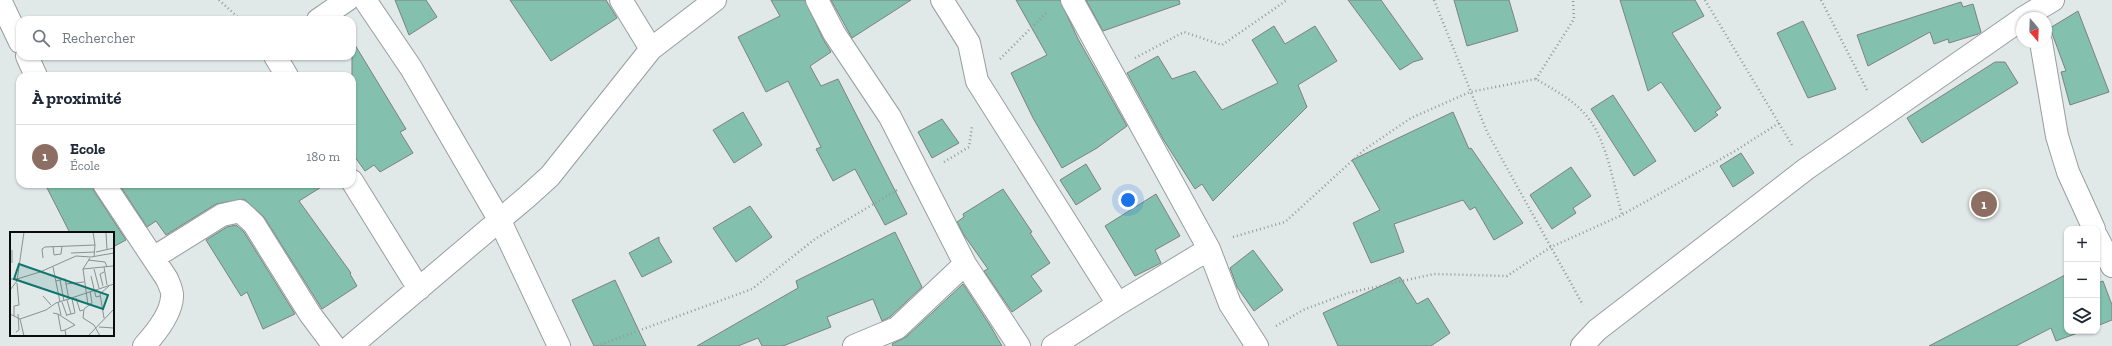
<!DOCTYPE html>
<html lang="fr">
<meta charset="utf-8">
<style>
body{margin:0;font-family:"Zilla Slab",serif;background:#f6f6f7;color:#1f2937}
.controls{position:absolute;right:12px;bottom:12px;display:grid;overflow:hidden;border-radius:8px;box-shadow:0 1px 3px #0004}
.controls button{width:36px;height:36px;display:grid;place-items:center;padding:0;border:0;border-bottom:1px solid #e0e1e3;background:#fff;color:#1f2937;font:20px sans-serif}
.compass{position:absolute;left:2016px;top:12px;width:36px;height:36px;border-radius:50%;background:#fff;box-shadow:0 1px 3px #0004;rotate:161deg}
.you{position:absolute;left:1128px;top:200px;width:14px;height:14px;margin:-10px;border:3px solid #fff;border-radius:50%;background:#1a73e8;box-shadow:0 0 0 6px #1a73e833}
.badge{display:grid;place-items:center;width:26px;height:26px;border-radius:50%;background:#975a1c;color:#fff;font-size:13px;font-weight:700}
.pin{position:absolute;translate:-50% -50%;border:2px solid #fff;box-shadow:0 1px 4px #0006}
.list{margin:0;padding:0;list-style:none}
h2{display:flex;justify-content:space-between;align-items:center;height:52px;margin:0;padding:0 16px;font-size:17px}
h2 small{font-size:13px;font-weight:400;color:#747a83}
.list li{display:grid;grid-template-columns:26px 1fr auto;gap:12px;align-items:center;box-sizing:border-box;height:64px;padding:0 16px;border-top:1px solid #e0e1e3}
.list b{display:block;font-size:15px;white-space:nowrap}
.list p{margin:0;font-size:13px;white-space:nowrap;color:#747a83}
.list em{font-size:13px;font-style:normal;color:#747a83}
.icon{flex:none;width:22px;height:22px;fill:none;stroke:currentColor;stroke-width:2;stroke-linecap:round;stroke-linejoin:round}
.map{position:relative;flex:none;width:2112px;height:346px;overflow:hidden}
.search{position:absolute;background:#fff;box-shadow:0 1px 3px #0004;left:16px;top:16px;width:340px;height:44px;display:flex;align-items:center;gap:10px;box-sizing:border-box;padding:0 14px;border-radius:12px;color:#747a83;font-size:15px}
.panel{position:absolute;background:#fff;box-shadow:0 1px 3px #0004;left:16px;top:72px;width:340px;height:116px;border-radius:12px}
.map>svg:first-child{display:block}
.building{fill:#83c0ad;stroke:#7d8280}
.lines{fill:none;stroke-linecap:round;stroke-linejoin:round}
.street-casing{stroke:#989e9e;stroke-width:24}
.path{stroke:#949a9a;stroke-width:2.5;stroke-dasharray:1 3;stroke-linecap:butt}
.street{stroke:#fff;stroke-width:22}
.inset-road{fill:none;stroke:#8b9090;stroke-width:1}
.view{fill:#0f766e;fill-opacity:0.15;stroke:#0f766e;stroke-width:2}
.inset-edge{fill:none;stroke:#0a0c0c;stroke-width:2}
</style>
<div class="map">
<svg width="2112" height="346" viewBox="0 0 2112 346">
<rect width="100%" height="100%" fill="#e1e8e8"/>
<!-- building -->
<path class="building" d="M395 0H426L437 17 409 35Z
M510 0H606L617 18 551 61Z
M771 0H805L823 39 831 52 810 66 821 86 838 79 907 214 885 225 855 169 833 181 816 149 821 147 788 81 766 92 738 37 780 16Z
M831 0H911L852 38Z
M1016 0H1060L1078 39 1127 126 1097 148 1062 168 1033 118 1011 73 1047 55Z
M1086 0H1179L1180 4 1103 31Z
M1348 0H1381L1423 59 1413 62 1400 70Z
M1454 0H1509L1518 31 1467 46Z
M1620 0H1695L1704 16 1672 33 1721 108 1715 112 1718 115 1695 132 1661 82 1648 91Z
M1961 2 1963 7 1973 4 1981 32 1978 34 1949 43 1948 39 1934 44 1930 32 1868 66 1857 35Z
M2078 11 2109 92 2070 105 2061 72 2066 71 2050 28Z
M1803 21 1836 89 1808 98 1777 33Z
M1274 26 1285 44 1315 26 1337 61 1298 85 1307 107 1213 201 1202 184 1195 189 1163 139 1127 73 1158 56 1172 79 1195 71 1222 110 1278 83 1252 40Z
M352 40 406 129 400 132 413 153 380 172 374 165 365 171 352 153Z
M1995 62H2005L2018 83 1922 143 1907 118Z
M1613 95 1656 161 1634 176 1591 109Z
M743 112 762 145 734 163 713 130Z
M1453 112 1469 149 1471 148 1523 223 1494 240 1475 207 1470 210 1463 200 1394 224 1404 252 1371 263 1353 223 1380 210 1352 160Z
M942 119 959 143 932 158 918 132Z
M1741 153 1754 173 1733 187 1720 166Z
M1086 164 1101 189 1076 205 1060 180Z
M1571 167 1591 196 1573 208 1576 213 1552 229 1530 195Z
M45 184H92L94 191 126 240 113 247V233H70Z
M119 184H326L299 201 351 273 350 274 357 286 322 309 264 217 244 199 216 204 166 235 156 221 147 227Z
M1003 189 1032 232 1030 233 1050 263 1031 276 1042 291 1012 312 984 271 988 269 964 235 957 222 964 217 963 214Z
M1156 194 1180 236 1155 250 1161 263 1135 276 1105 226Z
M750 206 772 237 736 262 713 228Z
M236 225 244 232 295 314 263 329 247 292 241 296 206 240 227 227Z
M895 232 922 287 890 317 882 321 873 299 827 317 831 327 783 346H762L758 338 738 346H697L798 288 796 281Z
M659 237V241L672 262 642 277 629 253Z
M1253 250 1283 290 1254 311 1237 287 1230 268Z
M2067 274V331H2083L2056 341 2051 328 2016 346H1929Z
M1400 277 1417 304 1428 298 1450 333 1431 346H1338L1323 313Z
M615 280 646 346H594L572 300Z
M2103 281 2112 305V320L2097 326V283Z
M963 284 991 327 1002 346H893L892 344 906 337Z"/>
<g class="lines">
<!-- street casing -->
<g class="street-casing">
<path id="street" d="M0 0 20 42
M365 0 411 68 500 221 559 346
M621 0 651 49
M817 0 834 33 890 117 965 264
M942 0 969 43 977 81 1118 304 1209 249
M1072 0 1209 249 1230 304 1257 346
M2023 18 2053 0
M318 20 347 0
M2041 42 2057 136 2068 172 2094 229
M27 56 36 76
M275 56 287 76
M352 181 419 289
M104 184 167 279C169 284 173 292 172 297 171 314 155 334 144 346
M2097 237 2112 266
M153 258 222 215 240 211 254 224 310 314 334 346
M351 346 528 196 550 176 651 49 715 0
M854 346 897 328 965 264 1019 346
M1053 346 1118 304
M1582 346 1597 330 1806 169 2022 19"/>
</g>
<!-- path -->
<path class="path" d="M219 0 241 20
M1434 0 1487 132 1583 305
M1705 0 1792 145
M1821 0 1868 92
M1135 58 1184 32 1222 45 1287 0
M1000 59 1047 12
M1536 79 1574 19 1573 0
M944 162 969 147 972 126
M1233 237 1285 222 1364 150 1411 118 1470 92 1536 79C1554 90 1576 101 1589 119 1607 142 1614 186 1622 215
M1276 326 1303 310 1348 293 1434 274 1507 276 1551 247 1622 215 1735 151 1779 123
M597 346 752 289 815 239 897 190"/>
<!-- street -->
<use href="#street" class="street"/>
</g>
<!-- overview -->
<g transform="translate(10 232)">
<rect width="104" height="104" fill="#e1e8e8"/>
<path class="inset-road" d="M83 0 85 13 84 25M96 0 97 17M43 14 44 23 51 22 52 14M2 18V31M86 20 104 16M61 21 85 20M33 26 32 17 35 15 85 13M78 28 95 30 97 35M43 35 50 70M94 35 97 53M73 37 103 34M84 37 89 56M81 44 84 57M0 47H7L30 40 66 24 81 25 104 21M50 48 55 47 56 52 74 50M46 49 50 48 54 69M7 51 9 73M56 52 59 68M93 54 90 42 94 40M84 57 86 65 90 64M0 58 7 49 14 0M80 59 82 71 74 77 73 86 84 93 90 104M33 64 41 73M66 66 70 79 73 78M57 68 61 82M48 70 51 83M52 70 57 84M78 73 73 37 80 26M43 81 48 82 51 99 55 98 56 104M0 82 10 87 36 78 46 71 104 52M48 82 65 93 55 98M57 83 65 81 62 67M4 84V74L9 73M94 86 90 62 100 53M10 87 14 104M89 95 104 96M6 100 9 98 8 82M78 104 104 77"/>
<path class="view" d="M9 32 98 63 93 77 4 47Z"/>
<rect width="104" height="104" class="inset-edge"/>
</g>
</svg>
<div class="controls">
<button>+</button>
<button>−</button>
<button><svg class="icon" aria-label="layers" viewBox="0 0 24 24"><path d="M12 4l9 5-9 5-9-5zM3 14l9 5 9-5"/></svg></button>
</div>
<svg class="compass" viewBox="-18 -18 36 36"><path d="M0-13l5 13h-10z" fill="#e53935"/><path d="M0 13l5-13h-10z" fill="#747a83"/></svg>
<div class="you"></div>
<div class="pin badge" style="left:1984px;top:204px;background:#8d6e63">1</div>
<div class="search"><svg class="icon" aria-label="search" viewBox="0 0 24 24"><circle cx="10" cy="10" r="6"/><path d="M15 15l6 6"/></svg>Rechercher</div>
<section class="panel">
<h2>À proximité<small></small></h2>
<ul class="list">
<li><span class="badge" style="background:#8d6e63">1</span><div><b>Ecole</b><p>École</p></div><em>180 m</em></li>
</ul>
</section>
</div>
